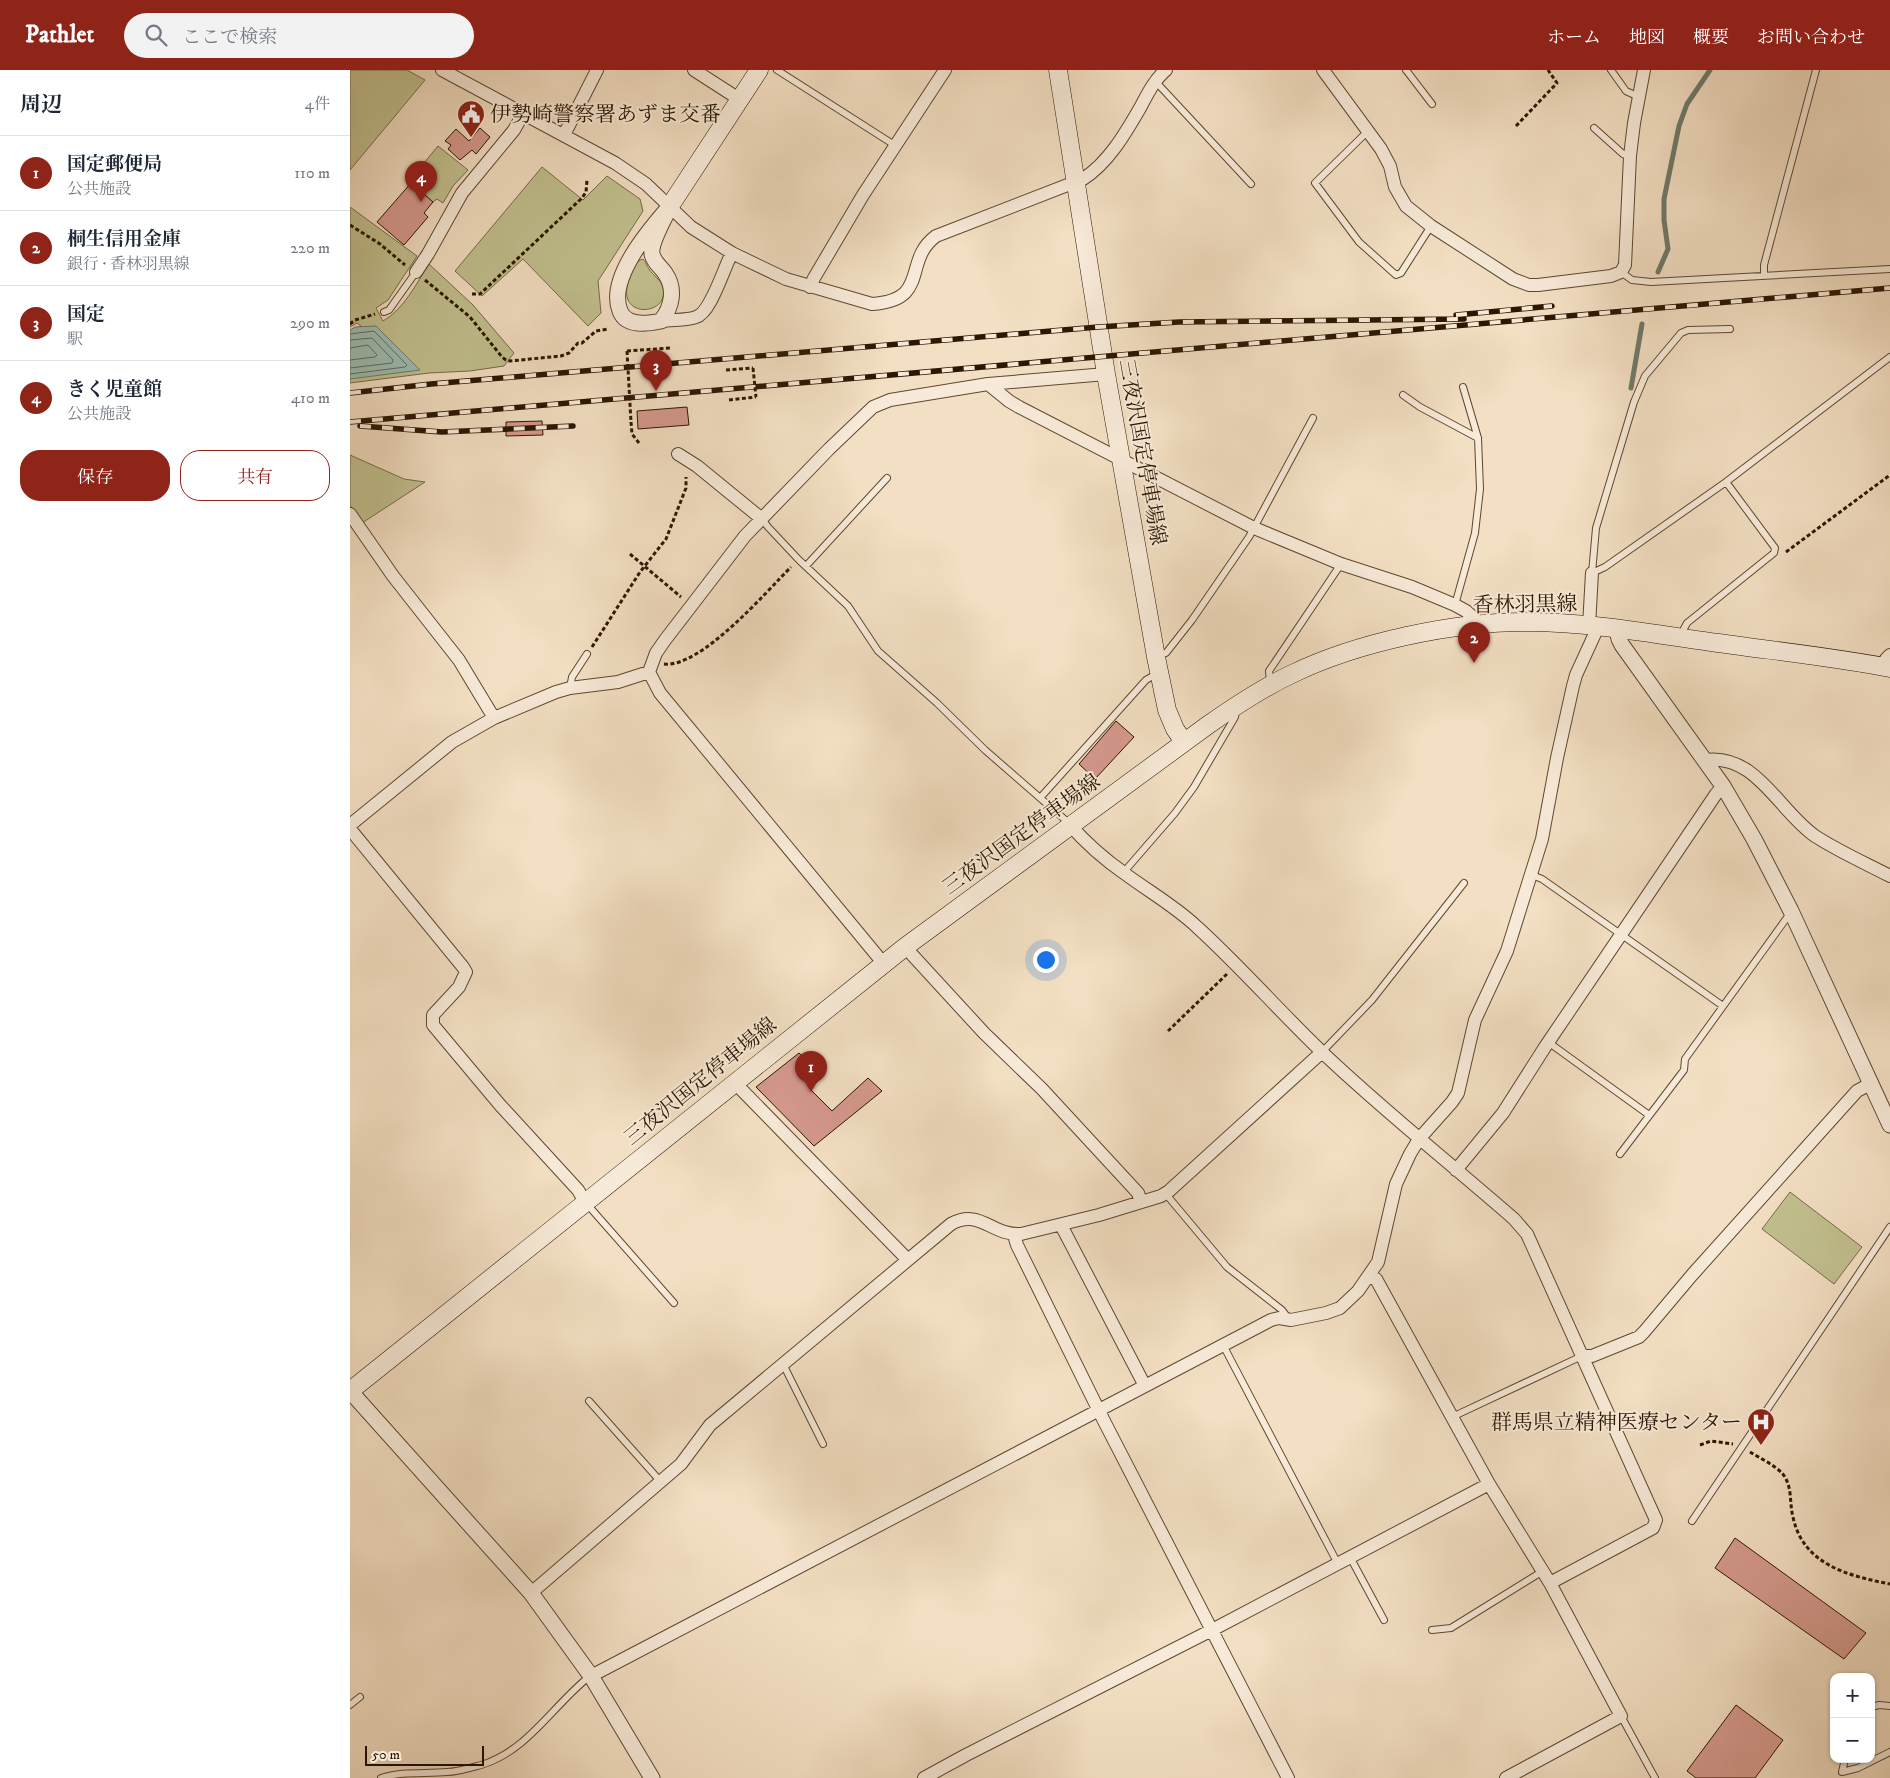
<!DOCTYPE html>
<html lang="ja">
<meta charset="utf-8">
<style>
body{margin:0;font-family:"IM FELL DW Pica","Noto Serif JP",serif;background:#f2f2f3;color:#1f2937}
.controls{position:absolute;right:15px;bottom:15px;display:grid;overflow:hidden;border-radius:10px;box-shadow:0 1px 4px #0004}
.controls button{width:45px;height:45px;display:grid;place-items:center;padding:0;border:0;border-bottom:1px solid #e0e1e3;background:#fff;color:#1f2937;font:25px sans-serif}
.scale{position:absolute;left:15px;bottom:12px;width:119px;box-sizing:border-box;padding-left:5px;border:2px solid #2c1600;border-top:0;font-size:14px;line-height:18px;white-space:nowrap;color:#2c1600;-webkit-text-stroke:4px #f7ead8;paint-order:stroke}
.you{position:absolute;left:695px;top:889px;width:18px;height:18px;margin:-12px;border:4px solid #fff;border-radius:50%;background:#1a73e8;box-shadow:0 0 0 8px #1a73e833}
.badge{display:grid;place-items:center;width:32px;height:32px;border-radius:50%;background:#8f2418;color:#fff;font-size:16px;font-weight:700}
.pin{position:absolute;translate:-50% -41px;filter:drop-shadow(0 1px 2px #0008)}
.pin::after{content:'';position:absolute;top:26px;width:18px;height:15px;background:inherit;clip-path:polygon(0 0,100% 0,50% 100%)}
.list{margin:0;padding:0;list-style:none}
h2{display:flex;justify-content:space-between;align-items:center;height:65px;margin:0;padding:0 20px;font-size:21px}
h2 small{font-size:16px;font-weight:400;color:#747a83}
.list li{display:grid;grid-template-columns:32px 1fr auto;gap:15px;align-items:center;box-sizing:border-box;height:75px;padding:0 20px;border-top:1px solid #e0e1e3}
.list b{display:block;font-size:19px;white-space:nowrap}
.list p{margin:0;font-size:16px;white-space:nowrap;color:#747a83}
.list em{font-size:16px;font-style:normal;color:#747a83}
.actions{display:flex;gap:10px;padding:15px 20px}
.actions a{flex:1;padding:11px 0;border:1px solid #8f2418;border-radius:20px;text-align:center;font-size:18px;color:#8f2418}
.actions .main{background:#8f2418;color:#fff}
.icon{flex:none;width:28px;height:28px;fill:none;stroke:currentColor;stroke-width:2;stroke-linecap:round;stroke-linejoin:round}
.map{position:relative;flex:none;width:1540px;height:1708px;overflow:hidden}
header{display:flex;align-items:center;gap:30px;box-sizing:border-box;height:70px;padding:0 25px;background:#8f2418;color:#fff}
header strong{font-size:24px}
nav{display:flex;gap:28px;margin-inline-start:auto;font-size:18px}
.search{width:350px;height:45px;background:#f2f2f3;display:flex;align-items:center;gap:12px;box-sizing:border-box;padding:0 18px;border-radius:28px;color:#747a83;font-size:19px}
main{display:flex}
aside{flex:1;background:#fff}
.map>svg:first-child{display:block}
.green{fill:#c2c08f;stroke:#776b48}
.water{fill:#9bbdb3;stroke:#6f7a6b}
.lines{fill:none;stroke-linecap:round;stroke-linejoin:round}
.shore{stroke:#646a5a;stroke-width:1}
.stream{stroke:#6f7a6b;stroke-width:5}
.building{fill:#d5998e;stroke:#2c1600}
.service-casing{stroke:#5e4831;stroke-width:8}
.minor-casing{stroke:#5e4831;stroke-width:14}
.tertiary-casing{stroke:#5e4831;stroke-width:17}
.secondary-casing{stroke:#2c1600;stroke-width:19}
.path{stroke:#2c1600;stroke-width:3;stroke-dasharray:4 2.5;stroke-linecap:butt}
.service{stroke:#f7ead8;stroke-width:6}
.minor{stroke:#f7ead8;stroke-width:12}
.tertiary{stroke:#f7ead8;stroke-width:15}
.secondary{stroke:#f7ead8;stroke-width:18}
.rail-casing{stroke:#2c1600;stroke-width:5.5}
.rail{stroke:#f7ead8;stroke-width:4;stroke-dasharray:11;stroke-linecap:butt}
.path-bridge{stroke:#2c1600;stroke-width:3;stroke-dasharray:4 2.5;stroke-linecap:butt}
.labels{text-anchor:middle;stroke-width:4;stroke-linejoin:round;paint-order:stroke}
.poi-label{font-size:21px;fill:#2c1600;stroke:#f7ead8;text-anchor:start}
.street-label{font-size:21px;fill:#2c1600;stroke:#f7ead8}
</style>
<header>
<strong>Pathlet</strong>
<div class="search"><svg class="icon" aria-label="search" viewBox="0 0 24 24"><circle cx="10" cy="10" r="6"/><path d="M15 15l6 6"/></svg>ここで検索</div>
<nav><a>ホーム</a><a>地図</a><a>概要</a><a>お問い合わせ</a></nav>
</header>
<main>
<aside>
<h2>周辺<small>4件</small></h2>
<ul class="list">
<li><span class="badge">1</span><div><b>国定郵便局</b><p>公共施設</p></div><em>110 m</em></li>
<li><span class="badge">2</span><div><b>桐生信用金庫</b><p>銀行 · 香林羽黒線</p></div><em>220 m</em></li>
<li><span class="badge">3</span><div><b>国定</b><p>駅</p></div><em>290 m</em></li>
<li><span class="badge">4</span><div><b>きく児童館</b><p>公共施設</p></div><em>410 m</em></li>
</ul>
<div class="actions"><a class="main">保存</a><a>共有</a></div>
</aside>
<div class="map">
<svg width="1540" height="1708" viewBox="0 0 1540 1708">
<rect width="100%" height="100%" fill="#f3dfc3"/>
<filter id="stains"><feTurbulence type="fractalNoise" baseFrequency=".004" numOctaves="4"/><feColorMatrix values="0 0 0 0 .2 0 0 0 0 .09 0 0 0 0 .02 0 0 0 .5 -.17"/></filter>
<radialGradient id="worn" r=".72"><stop offset=".6" stop-color="#630" stop-opacity="0"/><stop offset="1" stop-color="#630" stop-opacity=".3"/></radialGradient>
<!-- green -->
<path class="green" d="M0 0H57L75 10 0 100Z
M88 76 118 100 103 116 93 133 87 129 83 132 59 111Z
M192 97 233 130 257 106 290 129 293 141 248 211 251 243 238 256 173 189 132 226 105 201Z
M0 137 67 186 38 230 26 238 33 251C54 239 66 214 79 194L123 235 164 283 154 296 120 301 79 303 0 313V261L11 256 7 253 0 257Z
M293 189C296 192 297 196 299 199 303 206 311 209 313 218 320 247 262 250 280 207 284 199 285 191 293 189Z
M0 385 54 409 75 412 12 453 0 435Z
M1440 1122 1512 1177 1484 1214 1412 1159Z"/>
<!-- water -->
<path class="water" d="M26 256 70 300 0 309V260L5 257Z"/>
<g class="lines">
<!-- shore -->
<path class="shore" d="M0 264 24 261 57 295 55 297 0 304
M0 270 22 268 43 290 42 293 0 298
M0 278 18 275 27 285 25 287 0 290"/>
<!-- stream -->
<path class="stream" d="M1308 202 1318 179 1314 150V129L1329 56 1337 34 1360 0
M1281 318 1292 254"/>
</g>
<!-- building -->
<path class="building" d="M130 58 140 67 126 84 122 80 110 90 98 79 101 75 95 71 106 59 119 71Z
M61 113 83 132 74 143 78 147 54 175 27 152Z
M337 337 339 355 288 359 287 341Z
M192 351 193 365 156 366V352Z
M766 651 784 667 745 709 729 694Z
M449 983 473 1006 460 1019 482 1041 518 1008 532 1021 464 1076 406 1017Z
M1385 1468 1516 1563 1494 1589 1365 1498Z
M1386 1635 1433 1670 1405 1708H1346L1337 1701Z"/>
<g class="lines">
<!-- service casing -->
<g class="service-casing">
<path id="service" d="M427 0 546 76
M1056 0 1082 34
M1261 0 1276 21 1289 27
M806 12 901 114
M1244 58 1273 84 1280 86
M1018 61 965 113 1009 172 1046 205 1051 203 1081 156
M1271 202 1282 210 1301 212 1540 199
M1414 206V195L1466 0
M34 242 39 240 66 202
M1380 259 1338 260 1331 263 1295 306 1284 332 1246 458 1242 503 1255 497 1376 412 1540 287
M1053 325 1070 337 1128 368
M412 449 418 457 449 490 498 536 528 581 587 633 635 680 720 754
M456 496 537 408
M1105 535 1125 463 1130 419 1128 368 1113 317
M1330 566 1337 553 1414 491 1424 483 1425 478 1376 412
M807 586 816 583 842 550 899 467 963 348
M920 613 919 601 991 494
M220 618 222 607 237 584
M690 728 796 610 808 603
M773 803 825 743 844 717 885 647 886 639
M1182 805 1192 809 1373 936
M1198 972 1299 1045
M972 982 1022 930 1114 813
M1270 1084 1334 1000 1335 989 1441 842
M815 1123 877 1197 932 1240 938 1248
M236 1133 324 1233
M873 1275 988 1494
M433 1294 473 1374
M239 1331 311 1412
M1102 1347 1232 1286
M1342 1451 1540 1157
M1000 1487 1034 1550
M1082 1560 1101 1558 1193 1501
M0 1635 10 1627
M1521 1637 1529 1635 1540 1636
M1271 1646 1305 1708
M1495 1689 1492 1702 1508 1698 1540 1682
M31 1708C52 1701 75 1704 97 1702 107 1702 120 1698 131 1695 178 1681 203 1635 240 1606"/>
</g>
<!-- minor casing -->
<g class="minor-casing">
<path id="minor" d="M92 0 265 93 296 114 341 157 382 183 436 209 522 234C581 230 552 191 586 166L733 109C758 93 775 64 790 38 797 25 804 10 816 0
M344 0 389 29
M973 0 1031 79 1040 96 1045 117 1056 136 1081 156 1163 209 1179 215H1188L1261 206 1271 202 1275 195 1280 86 1284 53 1294 0
M214 65 247 0
M66 202 78 184 112 123 164 60 173 44
M460 217 464 208 513 125 595 0
M311 251C322 249 336 251 346 247 361 243 374 197 382 183
M638 314 659 331 669 337 904 458 991 494 1062 517 1105 535 1116 541 1130 554
M328 384 347 396 412 449
M0 444 43 506 109 590 144 648
M1239 556 1242 503
M1533 596 1536 589 1540 585
M1355 690C1406 683 1428 740 1465 766 1488 781 1515 793 1540 806
M0 755 102 672 144 648 206 622 220 618 268 612 299 602
M720 755C736 773 754 789 774 803 798 821 825 836 847 857 891 897 930 942 973 983 1034 1041 1100 1093 1164 1149L1177 1164 1306 1450 1303 1458 1200 1513
M0 759 113 897 116 902 109 917 83 945V955L150 1035 228 1120 235 1132
M555 877 634 963 692 1019 788 1123 791 1132
M534 894 310 623 299 602 306 583 315 570 395 466 479 379 523 337 540 330 638 314 756 304
M385 1013 558 1190
M1106 1100 1153 1043 1195 977 1366 724 1373 716
M711 1155 795 1316
M664 1165 667 1175 754 1351 938 1708
M1019 1205 1026 1209 1139 1414 1200 1513 1271 1646 1156 1708
M1232 1286H1242L1289 1267 1294 1262 1342 1205 1507 1021 1522 1013
M181 1523 331 1394 360 1355 601 1154C630 1138 642 1166 671 1164L749 1145 811 1126 819 1121 972 982
M241 1606 921 1250 929 1248 941 1250 976 1243 990 1238 1008 1221 1028 1192 1046 1114 1060 1084 1069 1069 1102 1032 1108 1023 1125 950 1157 881 1192 769 1207 688 1223 616 1226 605 1248 557
M574 1708 616 1685 862 1560 1139 1414"/>
</g>
<!-- tertiary casing -->
<g class="tertiary-casing">
<path id="tertiary" d="M320 136C315 149 300 172 302 184 304 193 311 197 315 203 326 219 322 237 311 251 297 254 276 257 270 241 257 208 300 159 320 136Z
M1267 560 1269 569 1272 575 1373 716 1404 769 1441 841 1540 1055
M0 1321 181 1523 241 1606 302 1708"/>
</g>
<!-- secondary casing -->
<g class="secondary-casing">
<path id="secondary" d="M708 0 756 304 806 587 817 640 825 659 834 672
M320 136 409 0
M0 1321 555 877 858 655C885 636 912 618 942 604 1008 572 1103 552 1176 552 1240 552 1305 564 1368 573 1425 581 1483 587 1540 598"/>
</g>
<!-- path -->
<path class="path" d="M1166 56 1207 13 1198 0
M0 155 30 174 55 195
M75 210 120 247 152 287 156 290 160 291 211 286 219 283 228 273H232L246 261 258 259
M122 224H130L232 128 236 122 237 110
M0 254 5 250 25 244
M277 281 320 278
M376 300 403 298
M379 330 406 327
M281 352 282 364 289 373
M1436 482 1540 405
M280 484 331 527
M242 577 290 502 316 469 336 418V407
M314 594C351 598 416 522 441 497
M818 961 878 903
M1350 1375 1361 1371 1383 1374
M1400 1382C1410 1388 1424 1395 1432 1403 1443 1416 1439 1432 1443 1447 1453 1495 1499 1506 1540 1514"/>
<!-- service -->
<use href="#service" class="service"/>
<!-- minor -->
<use href="#minor" class="minor"/>
<!-- tertiary -->
<use href="#tertiary" class="tertiary"/>
<!-- secondary -->
<use href="#secondary" class="secondary"/>
<!-- rail casing -->
<g class="rail-casing">
<path id="rail" d="M1106 245 1202 236
M0 323 81 314 748 257 829 252 1114 249
M0 352 1540 218
M10 356 92 362 223 356"/>
</g>
<!-- rail -->
<use href="#rail" class="rail"/>
<!-- path-bridge -->
<path class="path-bridge" d="M277 281 281 352
M403 298 406 327"/>
</g>
<!-- icons -->
<defs>
<g id="civic-pin" transform="scale(1.4375)"><path d="M0 17L-7.5 6A9.5 9.5 0 1 1 7.5 6Z" fill="#8f2418" stroke="#f7ead8"/><path d="M-.6-6.5H3V-4.5H.6V-3L4-1V1h2V6H-6V1h2V-1L-.6-3ZM-1.2 2.5V6h2.4V2.5Z" fill="#fff"/></g>
<g id="hospital-pin" transform="scale(1.4375)"><path d="M0 17L-7.5 6A9.5 9.5 0 1 1 7.5 6Z" fill="#8f2418" stroke="#f7ead8"/><path d="M-5-5h3v3.5h4V-5h3V5h-3V1.5h-4V5h-3Z" fill="#fff"/></g>
</defs>
<g fill-rule="evenodd">
<use href="#civic-pin" x="121" y="44"/>
<use href="#hospital-pin" x="1411" y="1352"/>
</g>
<g class="labels">
<!-- poi labels -->
<g class="poi-label">
<text x="140" y="51">伊勢崎警察署あずま交番</text>
<text x="1392" y="1359" text-anchor="end">群馬県立精神医療センター</text>
</g>
<!-- street labels -->
<g class="street-label">
<text transform="translate(793 382) rotate(80)" y="7">三夜沢国定停車場線</text>
<text transform="translate(1175 534) rotate(-1)" y="7">香林羽黒線</text>
<text transform="translate(671 764) rotate(-36)" y="7">三夜沢国定停車場線</text>
<text transform="translate(350 1011) rotate(-39)" y="7">三夜沢国定停車場線</text>
</g>
</g>
<rect width="100%" height="100%" filter="url(#stains)"/>
<rect width="100%" height="100%" fill="url(#worn)"/>
</svg>
<div class="controls">
<button>+</button>
<button>−</button>
</div>
<div class="scale">50 m</div>
<div class="you"></div>
<div class="pin badge" style="left:461px;top:1022px">1</div>
<div class="pin badge" style="left:1124px;top:593px">2</div>
<div class="pin badge" style="left:306px;top:321px">3</div>
<div class="pin badge" style="left:71px;top:132px">4</div>
</div>
</main>
